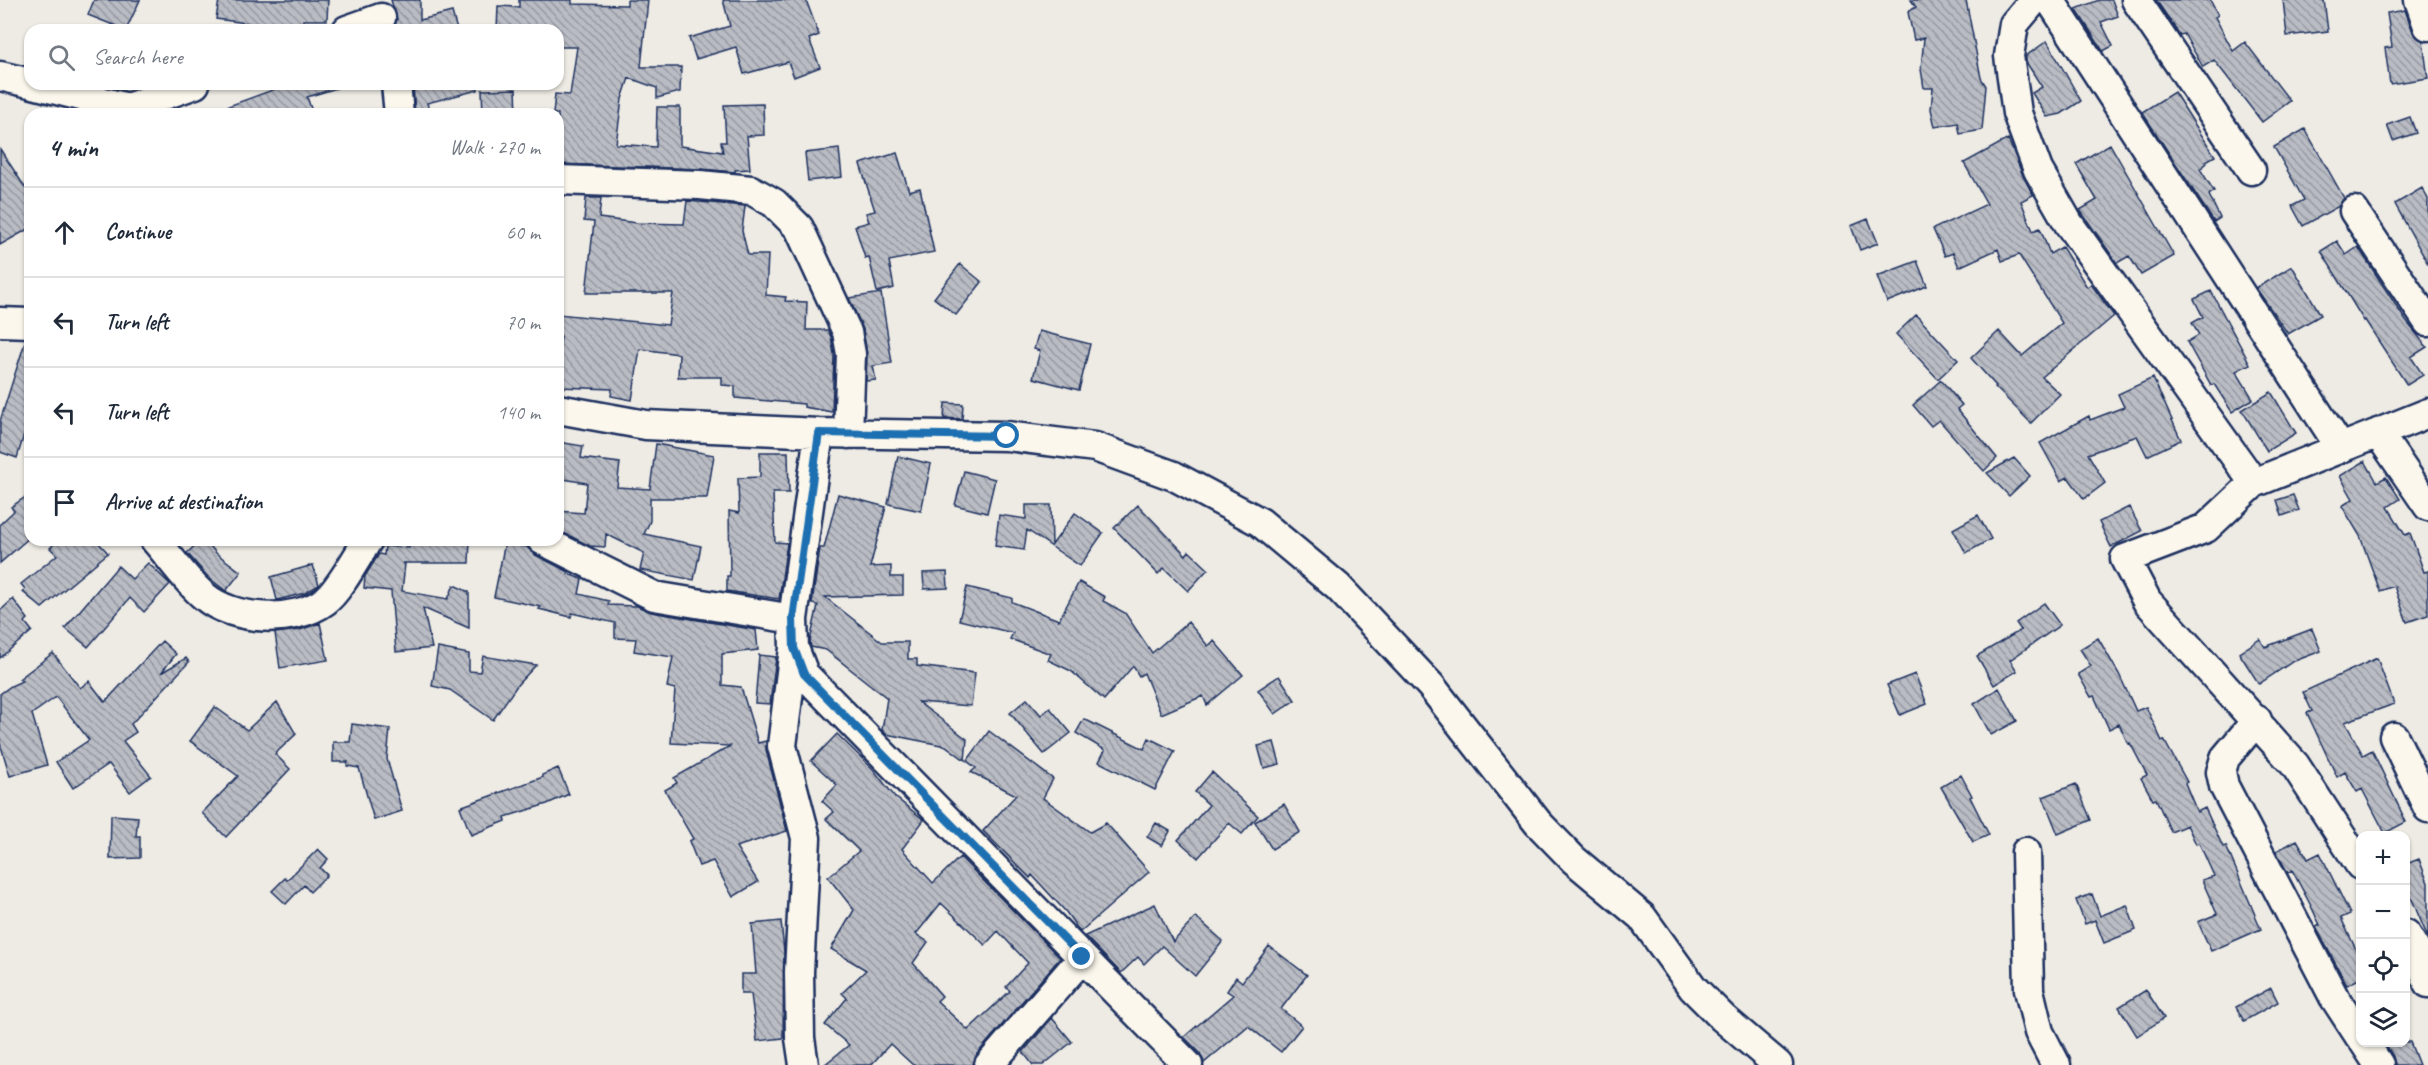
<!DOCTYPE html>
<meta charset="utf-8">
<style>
body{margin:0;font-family:Caveat,sans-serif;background:#f6f6f7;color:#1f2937}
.controls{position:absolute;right:18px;bottom:18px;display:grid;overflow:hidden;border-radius:12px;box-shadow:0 2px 4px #0004}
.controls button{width:54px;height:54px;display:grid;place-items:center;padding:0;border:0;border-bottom:2px solid #e0e1e3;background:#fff;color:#1f2937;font:30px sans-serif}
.stop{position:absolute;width:18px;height:18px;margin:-14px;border:4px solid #1f6fb2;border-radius:50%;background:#fff}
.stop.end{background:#1f6fb2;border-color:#fff;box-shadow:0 2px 6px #0008}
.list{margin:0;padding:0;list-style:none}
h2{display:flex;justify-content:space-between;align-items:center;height:78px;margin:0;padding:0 24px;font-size:26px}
h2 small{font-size:20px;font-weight:400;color:#747a83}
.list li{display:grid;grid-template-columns:39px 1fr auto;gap:18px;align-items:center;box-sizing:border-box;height:90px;padding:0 24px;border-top:2px solid #e0e1e3}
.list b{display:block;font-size:22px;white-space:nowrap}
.list em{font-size:20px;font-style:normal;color:#747a83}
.icon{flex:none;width:33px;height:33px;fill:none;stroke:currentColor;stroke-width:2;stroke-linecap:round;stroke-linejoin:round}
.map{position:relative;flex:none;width:2428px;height:1065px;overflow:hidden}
.search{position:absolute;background:#fff;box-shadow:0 2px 4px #0004;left:24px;top:24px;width:540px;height:66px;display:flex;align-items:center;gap:15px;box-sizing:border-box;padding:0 21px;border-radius:18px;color:#747a83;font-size:22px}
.panel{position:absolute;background:#fff;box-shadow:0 2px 4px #0004;left:24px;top:108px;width:540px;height:438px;border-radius:18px}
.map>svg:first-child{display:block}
.building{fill:url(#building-back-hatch);stroke:#1b2f5e;stroke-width:1.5;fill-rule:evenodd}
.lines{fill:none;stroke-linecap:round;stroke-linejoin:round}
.minor-casing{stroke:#1b2f5e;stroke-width:33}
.minor{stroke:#fbf7ec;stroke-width:28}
.route{stroke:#1f6fb2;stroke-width:8}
</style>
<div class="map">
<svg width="2428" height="1065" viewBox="0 0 2428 1065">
<defs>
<pattern id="building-back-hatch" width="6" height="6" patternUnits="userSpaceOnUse" patternTransform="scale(1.5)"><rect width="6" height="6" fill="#b9bcc3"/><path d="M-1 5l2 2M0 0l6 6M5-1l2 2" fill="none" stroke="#9699a2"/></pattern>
</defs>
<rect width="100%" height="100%" fill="#eeebe4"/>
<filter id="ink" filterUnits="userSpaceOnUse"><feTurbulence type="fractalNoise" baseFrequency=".0167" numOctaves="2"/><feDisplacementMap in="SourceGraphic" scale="12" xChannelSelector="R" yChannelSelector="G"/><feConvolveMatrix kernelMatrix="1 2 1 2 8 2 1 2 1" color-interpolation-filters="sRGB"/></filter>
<g filter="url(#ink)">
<!-- building -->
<path class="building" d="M94 0H140L126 30 88 15Z
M219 0H328L327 20H303L302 30H254V24L216 19Z
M391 0H420V20L452 12 457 30H392L397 20Z
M519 0H572V4L627 5V0H648L641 67H681L680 92 657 98V88L629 78 622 99 616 144 656 147 657 107H680V146L723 152 721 142H726L724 105 763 104 764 135 747 136 750 169 735 170V172L701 169 558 164V114H553L555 94 570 95 577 47H558V30H497L498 6 519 7Z
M723 0H806L819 35 809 39 820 67 794 77 788 62 744 74 736 47 696 59 689 38 730 26Z
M1911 0H1966L1981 78 1986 86 1982 130 1960 134 1958 123 1935 127 1931 109 1933 88H1924L1921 69 1924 38 1914 40 1908 12 1916 7Z
M2099 0H2112L2118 16 2101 22 2113 46 2103 51 2076 9Z
M2156 0H2210L2218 15 2215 17 2233 51 2245 42 2290 101 2262 122 2214 60 2203 67 2184 34 2180 35Z
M2283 0H2324L2328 31 2287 36Z
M2405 10 2413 32 2423 41 2428 78 2390 84 2385 48 2392 47 2387 13Z
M2047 41 2081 101 2061 114 2047 117 2032 93 2042 87 2026 62V56Z
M289 84H337V88L307 97 313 114H212V112Z
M413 84H478V90L427 103 430 114H415Z
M516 89 517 114H483L482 90Z
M2174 92 2215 156 2206 161 2207 163 2200 169 2214 191 2209 195 2220 218 2214 222 2142 112Z
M2410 117 2416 133 2393 141 2387 125Z
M2305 129 2344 198 2339 206 2303 226 2292 206 2304 200 2274 147Z
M2008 139 2023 176 2033 195 2021 201 2033 231 2040 228 2050 254 2062 247 2087 287 2091 284 2114 316 2042 377 2060 394 2031 423 1995 387 1996 386 1971 358 1999 331 2022 356 2062 323 2019 255 2002 261 1998 249 1959 267 1953 253 1945 256 1933 229 1987 204 1964 163Z
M2110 144 2174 256 2141 275 2129 256 2117 263 2080 210 2097 200 2076 164Z
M0 149 30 195V228L0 245Z
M839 149 842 177 808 181 805 153Z
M897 153 909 191 920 188 934 252 889 261 894 288 877 292 869 257 865 258 855 226 869 222 866 213 875 211 860 164Z
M2422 188 2428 199V264L2395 204Z
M586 198H601L599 218 637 223 684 224 687 201 745 206 742 231 748 255H768L766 295 786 297 785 301 807 302 806 330H828L831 337 834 355 832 412 804 407V404L735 398V386L722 385V377H678L679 354 640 349 632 400 611 396 612 389 559 387 558 360 561 336 558 335V314L668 325 673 293H586L594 222 584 221Z
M1868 219 1878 243 1860 250 1851 226Z
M2337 241 2346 255 2358 247 2406 321 2427 347 2411 357 2423 375 2407 385 2365 320 2364 321 2321 251Z
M1917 261 1927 286 1887 302 1877 276Z
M960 264 982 282 956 315 934 298Z
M2292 266 2321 315 2288 334 2256 288Z
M2211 291 2250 364 2236 371 2253 399 2232 412 2214 384 2211 385 2187 342 2199 335 2192 323 2203 317 2194 299Z
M881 293 892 363 873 366 876 380 866 381 867 355 863 329 849 298Z
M1916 315 1958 360 1938 379 1896 334Z
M1039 331 1090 344 1079 390 1033 378 1040 351 1034 349Z
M26 339H30V415L17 458 0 452V421Z
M2153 378 2181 440 2147 456 2137 436 2088 454 2105 483 2084 499 2068 477 2061 481 2040 443 2089 416 2090 420 2124 407 2118 394Z
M1941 380 1962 405 1957 409 1997 458 1984 471 1939 420 1931 426 1913 405Z
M2271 392 2296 433 2267 451 2242 410Z
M945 403 963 404 962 419 944 418Z
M558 442 583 446 581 458 620 463 617 487 650 489 656 444 714 455 707 498H650V521L644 534 701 546 694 580 640 570 644 553 606 534 605 547 590 546 558 530V511L584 513 587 483 558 478Z
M760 452H788L789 493H773L775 542 787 543 779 599 727 591V576H730L729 511 739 513 738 478 760 477Z
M898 456 931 464 921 511 888 504Z
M2014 458 2030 476 2009 496 1987 473Z
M2365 461 2377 482 2386 477 2400 499 2388 507 2405 535 2410 533 2424 572 2428 571V615L2407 622 2394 586 2380 591 2360 536 2342 506 2353 499 2340 476Z
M964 471 995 479 987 513 955 505Z
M30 494V537L0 563V524L14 511 11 507Z
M838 494 886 507 870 567 891 566V577H903V595L825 597 882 642H908V659H917V666L975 673 971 706 918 702 967 739 965 760 946 746 886 734 882 730 887 698 826 650 811 647 810 641 818 605 812 604 820 548H824Z
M2293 495 2299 510 2282 516 2277 500Z
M1026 505H1051L1052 545 1075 513 1103 533 1080 566 1027 530 1024 550 995 546 999 515 1026 519Z
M1138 505 1186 555 1189 551 1208 569 1188 591 1164 568 1158 574 1114 528Z
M2129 507 2142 531 2111 547 2099 522Z
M1978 515 1991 539 1966 553 1953 529Z
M58 540H96L108 553 42 608 23 592 25 589 21 584 57 555 50 548Z
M201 540H205L216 553 241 572 226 591 209 578 187 553Z
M409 540H470L469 563H402L405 564 402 591 448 599 454 585 469 592V628L423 608 432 648 396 652 391 591 364 588 365 576 379 554 384 555 385 546 409 548Z
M505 542 527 547 535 555 569 572 568 574 582 579 579 594 609 601 608 605 637 606 651 612 756 630 758 650 722 654V685L741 687 758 743 766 741V750L787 831 736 847 758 882 733 897 713 861 699 866 689 841 693 839 665 790 677 783 674 778 730 746 671 743 675 689 667 687 673 657 634 651 636 639 615 638V623L572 613 571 617 539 609 541 607 494 597Z
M148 563 170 584 144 612 130 598 88 647 65 628 118 566 132 579Z
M313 565 319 585 305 593 277 600 271 577Z
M947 572 948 588 924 589 923 573Z
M1079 582 1105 597 1103 601 1125 613 1152 653 1188 622 1208 646 1214 641 1243 675 1207 705 1203 696 1161 714 1144 673 1139 676 1133 666 1104 700 1071 671 1048 660 1051 654 1010 639 1013 633 959 620 967 587 1012 598V602L1059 620Z
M13 599 28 619 25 622 32 631 0 658V611Z
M2044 603 2060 625 2010 660 2017 671 1994 685 1977 656 2021 630 2016 623Z
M320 623 328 660 280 668 275 633 300 630Z
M2312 629 2321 651 2292 662 2259 684 2239 653 2260 639 2265 647Z
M2098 638 2119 674 2136 711 2146 707 2162 741 2164 740 2187 782 2185 783 2197 812 2205 808 2223 847 2226 846 2261 929 2211 951 2198 922 2217 914 2202 880 2214 876 2199 843 2196 844 2187 825 2171 832 2156 799 2153 800 2141 778 2147 775 2130 743 2128 744 2119 724 2109 729 2094 696 2091 697 2078 674 2091 666 2080 649Z
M162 641 176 654 161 673 186 658 189 662 131 724 136 732 123 741 151 776 130 792 109 764 73 788 56 762 89 740 56 697 32 714 47 765 10 776 0 743V694L11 686 22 681 19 679 53 653 80 688 89 681 105 702Z
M438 648 469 654V671L480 672 483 656 536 665 518 684 493 720 450 690 432 686Z
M759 655 776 657 770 704 755 703Z
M2377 658 2394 704 2345 722 2363 755 2372 750 2406 822 2385 833 2362 789 2357 792 2345 772 2337 777 2307 713 2312 711 2303 692Z
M1915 674 1927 704 1900 715 1887 685Z
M1279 676 1295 700 1275 714 1258 690Z
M1999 688 2017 721 1991 735 1974 704Z
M1027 699 1041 715 1050 708 1071 733 1044 754 1010 713Z
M277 702 296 734 275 754 290 769 226 837 202 813 238 776 190 741 215 707 247 730Z
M1084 719 1144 749 1149 738 1175 751 1155 790 1099 762 1105 750 1076 733Z
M352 724 390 729 387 759 402 811 374 820 359 768 347 766 348 762H333V742H350Z
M989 731 1053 779 1043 798 1090 832 1106 823 1149 872 1080 932 1066 912 1032 875 1030 878 983 831 1016 795 971 772 976 768 967 761Z
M837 734 873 769 895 797 924 820 902 849 933 883 960 857 1060 958 977 1054 973 1065H913L890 1044 871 1065H824L849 1045 825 1025 847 998 842 993 866 970 831 949 854 910 828 877 859 851 826 819 834 812 822 801 837 785 811 761ZM941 903 985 945 998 931 1028 963 1006 987 1010 991 968 1030 937 1001 942 996 913 963 928 942 916 934Z
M1274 742 1280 764 1264 768 1258 746Z
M558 768 569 794 547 804 505 817 506 821 471 835 460 807 543 777 542 775Z
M1212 772 1258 816 1242 834 1229 823 1198 858 1178 840 1209 805 1195 792Z
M1961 775 1972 796 1970 797 1989 835 1973 842 1941 787Z
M2076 784 2091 820 2058 834 2043 797Z
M1284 804 1300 832 1272 849 1255 822Z
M111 815 138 817 136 836H140V858L110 859Z
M1156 823 1170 831 1162 846 1147 837Z
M2297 840 2308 859 2320 853 2350 914 2341 918 2361 960V978L2347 985 2316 927 2320 925 2310 904 2292 870 2288 873 2276 851Z
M318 849 328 859 320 868 327 875 310 892 304 885 286 904 272 891 285 878 287 880Z
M2419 859 2428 883V938L2406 885V864Z
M2092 894 2100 916 2127 905 2136 930 2104 943 2095 920 2085 924 2076 900Z
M1155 904 1173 942 1196 917 1223 941 1195 976 1162 946 1144 964 1138 957 1121 973 1085 936Z
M781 921 784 952 783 1038 757 1041 751 994H741V974H756L752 924Z
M1269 946 1307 975 1281 1009 1302 1026 1281 1052 1248 1026 1204 1063 1200 1053 1184 1037 1233 995 1227 991 1236 977 1242 982Z
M2271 988 2278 1002 2244 1021 2236 1007Z
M2146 990 2164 1018 2137 1036 2119 1007Z
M1052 1018 1072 1042 1043 1065H1033L1023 1052Z
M2384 1042H2410L2419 1065H2395L2393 1056Z"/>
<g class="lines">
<!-- minor casing -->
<g class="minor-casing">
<path id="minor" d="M2034 0 2014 24 2009 56 2017 113 2038 170 2069 224 2254 483
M2050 0 2340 447
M2136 0 2251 170
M2419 0 2428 26
M347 30 381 18
M0 76 30 83
M33 84 128 108 133 114
M396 84 399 114
M128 108 195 84
M558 180 700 185 751 190 774 203 799 228 847 332 851 354 848 434
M2354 211 2428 322
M0 322 30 323
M558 409 646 425 819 433 1007 436 1095 447 1174 476 1260 522 1338 587 1431 686 1538 823 1574 860 1642 917 1693 988 1723 1018 1778 1065
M819 433 793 619 794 648 804 674 1188 1065
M2378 433 2428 506
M155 540C171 558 186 581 204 596 233 621 294 624 325 601 339 591 358 555 368 540
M542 540 654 596 793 619
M794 648 782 746 806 838 799 972 800 1038 804 1065
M2257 720 2225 758 2221 772 2224 786 2334 997 2360 1037
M2394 737 2428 808
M2026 852 2029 990 2039 1032 2056 1065
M2360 865 2295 765 2147 601 2125 559 2206 528 2254 483 2428 413
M2406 934 2420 957 2428 983
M2364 1042 2379 1065
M989 1065 1082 958"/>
</g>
<!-- minor -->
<use href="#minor" class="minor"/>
</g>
</g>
<g class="lines" filter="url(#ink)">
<!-- route -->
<path class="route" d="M1007 436 819 433 793 619 794 648 804 674 1082 957"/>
</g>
</svg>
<div class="controls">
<button>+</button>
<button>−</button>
<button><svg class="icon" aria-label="locate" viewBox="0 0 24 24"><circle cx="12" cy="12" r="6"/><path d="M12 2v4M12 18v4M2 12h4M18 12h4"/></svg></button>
<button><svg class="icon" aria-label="layers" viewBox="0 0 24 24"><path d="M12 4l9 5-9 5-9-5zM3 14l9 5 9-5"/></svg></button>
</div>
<div class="stop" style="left:1007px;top:436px"></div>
<div class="stop end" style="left:1082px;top:957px"></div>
<div class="search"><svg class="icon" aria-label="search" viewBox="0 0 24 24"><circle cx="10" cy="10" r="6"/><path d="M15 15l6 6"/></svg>Search here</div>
<section class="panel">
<h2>4 min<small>Walk · 270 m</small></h2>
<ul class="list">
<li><svg class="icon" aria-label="ahead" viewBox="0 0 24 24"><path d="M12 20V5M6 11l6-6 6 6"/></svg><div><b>Continue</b></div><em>60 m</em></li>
<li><svg class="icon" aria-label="left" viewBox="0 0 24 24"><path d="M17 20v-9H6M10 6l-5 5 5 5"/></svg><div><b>Turn left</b></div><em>70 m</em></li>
<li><svg class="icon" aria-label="left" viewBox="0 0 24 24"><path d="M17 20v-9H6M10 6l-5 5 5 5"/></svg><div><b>Turn left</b></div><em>140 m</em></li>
<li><svg class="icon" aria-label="arrive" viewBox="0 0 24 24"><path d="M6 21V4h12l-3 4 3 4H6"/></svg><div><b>Arrive at destination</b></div></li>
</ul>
</section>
</div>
